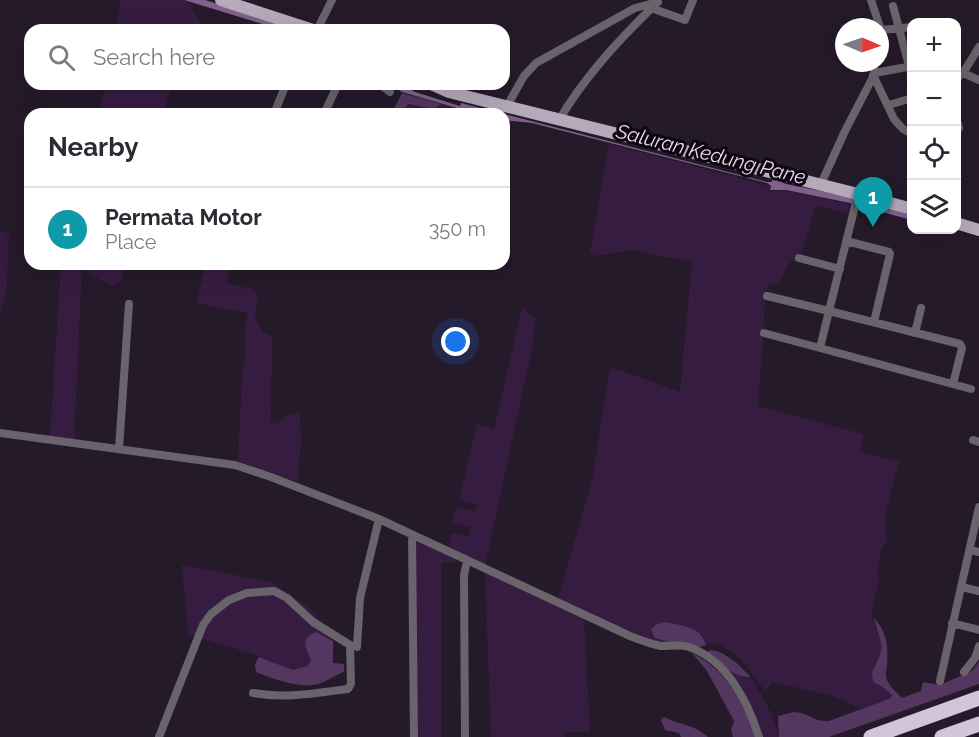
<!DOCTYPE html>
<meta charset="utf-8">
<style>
body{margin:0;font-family:Raleway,sans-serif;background:#f7f7f7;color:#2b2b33}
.controls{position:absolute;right:18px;top:18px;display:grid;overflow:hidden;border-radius:12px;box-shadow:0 6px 24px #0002}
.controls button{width:54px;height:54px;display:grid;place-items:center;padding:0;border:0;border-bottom:2px solid #e1e1e2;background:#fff;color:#2b2b33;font:30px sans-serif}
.compass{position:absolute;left:835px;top:18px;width:54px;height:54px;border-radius:50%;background:#fff;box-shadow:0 6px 24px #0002;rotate:92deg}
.you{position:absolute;left:456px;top:342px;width:21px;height:21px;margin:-15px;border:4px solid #fff;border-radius:50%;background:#1a73e8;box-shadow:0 0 0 9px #1a73e833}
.badge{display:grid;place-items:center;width:39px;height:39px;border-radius:50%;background:#0f766e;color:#fff;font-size:20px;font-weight:700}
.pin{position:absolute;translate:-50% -50px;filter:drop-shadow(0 2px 3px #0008)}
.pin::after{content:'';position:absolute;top:32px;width:21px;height:18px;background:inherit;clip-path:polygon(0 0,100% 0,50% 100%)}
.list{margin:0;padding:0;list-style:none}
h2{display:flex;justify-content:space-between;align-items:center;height:78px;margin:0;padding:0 24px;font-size:26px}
h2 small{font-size:20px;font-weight:400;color:#7c7c81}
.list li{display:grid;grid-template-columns:39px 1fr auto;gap:18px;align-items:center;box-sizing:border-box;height:84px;padding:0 24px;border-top:2px solid #e1e1e2}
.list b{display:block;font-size:22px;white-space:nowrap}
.list p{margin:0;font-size:20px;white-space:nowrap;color:#7c7c81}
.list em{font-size:20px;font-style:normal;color:#7c7c81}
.icon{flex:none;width:33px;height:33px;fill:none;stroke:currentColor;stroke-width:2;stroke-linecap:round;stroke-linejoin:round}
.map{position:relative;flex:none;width:979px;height:737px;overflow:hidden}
.search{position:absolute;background:#fff;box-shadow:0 6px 24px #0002;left:24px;top:24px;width:486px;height:66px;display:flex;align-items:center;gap:15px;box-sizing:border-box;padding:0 21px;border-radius:18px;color:#7c7c81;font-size:22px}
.panel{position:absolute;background:#fff;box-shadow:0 6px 24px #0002;left:24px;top:108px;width:486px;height:162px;border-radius:18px}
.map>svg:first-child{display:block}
.green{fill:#371c42}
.forest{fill:#543760}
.water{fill:#7f618c}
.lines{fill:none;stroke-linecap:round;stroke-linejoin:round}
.street{stroke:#69636b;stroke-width:8}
.primary{stroke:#b5a9ba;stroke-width:12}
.highway{stroke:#d3c4d9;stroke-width:15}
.labels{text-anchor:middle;stroke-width:6;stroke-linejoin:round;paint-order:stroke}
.water-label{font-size:20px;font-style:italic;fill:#f0d3fc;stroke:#0b070d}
</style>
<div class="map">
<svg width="979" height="737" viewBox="0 0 979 737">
<rect width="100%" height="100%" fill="#251a29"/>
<!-- green -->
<path class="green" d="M121 0H181L192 4V9L205 28V30H116Z
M106 84H181L178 90 171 86 164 114H97Z
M408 104 434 108 441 104 459 110 458 113 460 114H402Z
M609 144 766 185 770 186 769 191H785L850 204 847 214 816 205 802 250 789 264 778 283 766 287 758 406 863 434 860 452 899 462C892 489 882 514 887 542L881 550 877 573 879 579 871 615 880 634 882 646 880 659 875 667 873 682 883 687 892 695 891 698 861 708 829 695 772 682 765 691 741 659 717 643 706 645 704 637 690 628 673 624 655 638 671 643C637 642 589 614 558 599L592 481 610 368 620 370 680 392 692 262 631 250 596 256 590 252Z
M0 231 9 234 7 285 0 316Z
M61 264H125L121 281 113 286 91 275 85 269H82L74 440 50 437Z
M205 264H230L227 283 253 289 258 296 255 317 263 332 271 335 272 337 271 419 272 423 276 424 284 417 298 413 300 416 301 439 298 482 238 461 242 376 245 356V327L248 313C240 309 232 311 223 309 214 308 207 304 197 303Z
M522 308 536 318 533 333V344L485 566 449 548 451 533 469 537 471 527 452 523 456 507 475 511 476 504 459 500 477 424 494 429Z
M415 538 455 557 456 562 441 563V737H418Z
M182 565 272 582 311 609 322 622 333 629V641L316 632 308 652 311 661 308 666 293 670 253 654 188 634Z
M485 572 584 618 590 732H565V737H491Z
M727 670 743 678 751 677 771 713 779 737H763Z"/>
<!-- forest -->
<path class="forest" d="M402 93 441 104 434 109 408 104 402 114H391Z
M874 618C888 633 888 647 887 666 886 671 885 676 887 680 890 687 897 693 902 698L921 691 923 682 940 685 972 671 979 662V684L829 737H779L778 716C783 715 789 713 794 712 807 712 813 722 829 721L891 698 892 695 883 687 873 682 872 672C886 646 882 646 874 618Z
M665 622C682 626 701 626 706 645 690 651 670 642 655 638L651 630 655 625Z
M316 632 333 641V663L344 664V672C335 675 326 682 318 684 299 689 274 679 256 672L255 664 259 657 293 670 308 666 311 661C307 648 298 639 316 632Z
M709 650C725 650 740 666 751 677 733 678 720 664 708 653Z
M692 653C728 671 742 702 757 737H733L731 729 734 722 733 719 707 671Z
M664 717C681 726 692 723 708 737H681L679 733 665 730 661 720Z"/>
<!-- water -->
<path class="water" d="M184 0H205L301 30H282Z
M389 84H400L415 92 460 106 461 103 504 114 459 113 460 109 402 92Z
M504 114 767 182H772V178L786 184 851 197 911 214V220L850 203 786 190H770L771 186 767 183 532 123 504 120Z"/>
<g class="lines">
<!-- street -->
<path class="street" d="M871 0 880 27
M893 6 912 77
M651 8 685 20 693 0
M880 28 881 30 912 27
M317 30 332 0
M872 63 875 73
M963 73 979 80
M873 75 894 119 903 129 912 134
M956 79 963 73 979 47
M379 84 390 92
M889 105 912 98
M507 106 524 76 536 63 635 8 658 2
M274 114 286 84
M324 114 338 84
M956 118 959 128
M559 120C585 76 619 39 656 4
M821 184 845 131 875 73 912 66
M858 194 829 311 960 344 962 348 953 384
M846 241 889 252 890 254 874 322
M799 258 840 269
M764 333 820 348 829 311 767 296
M915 333 921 308
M820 348 971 389
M0 433 235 465 271 477 379 519 630 636C640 640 650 644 661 646 670 646 680 644 689 647 727 660 748 702 759 737
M973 440 979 442
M119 449 129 304
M412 535 414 737
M975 551 979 552
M966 588 979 591
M952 623 979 630
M964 672 975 658 979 646
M940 681 979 507
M253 693C285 699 316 693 348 689L351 684 350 645
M159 737 203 625 211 614 229 600 247 593 274 591 287 598 313 622 350 645 357 647 360 598 379 519
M465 737 464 575 467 561"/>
<!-- primary -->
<path class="primary" d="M221 0 313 30
M431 84 449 92 858 194 912 209
M956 223 979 230"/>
<!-- highway -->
<path class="highway" d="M871 737 979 698
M942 737 979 724"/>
</g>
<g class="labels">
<!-- water labels -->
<g class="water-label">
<text transform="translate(711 154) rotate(14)" y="7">Saluran Kedung Pane</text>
</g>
</g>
</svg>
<div class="controls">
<button>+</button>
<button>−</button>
<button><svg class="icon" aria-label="locate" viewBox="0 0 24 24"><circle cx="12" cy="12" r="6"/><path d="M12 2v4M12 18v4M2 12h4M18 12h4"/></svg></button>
<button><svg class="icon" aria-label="layers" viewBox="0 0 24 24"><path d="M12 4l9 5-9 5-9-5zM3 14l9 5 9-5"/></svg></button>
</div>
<svg class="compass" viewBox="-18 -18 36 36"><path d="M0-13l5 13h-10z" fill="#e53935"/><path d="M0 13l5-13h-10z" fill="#7c7c81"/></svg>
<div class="you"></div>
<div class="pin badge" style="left:873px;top:227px;background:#0f9aa8">1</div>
<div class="search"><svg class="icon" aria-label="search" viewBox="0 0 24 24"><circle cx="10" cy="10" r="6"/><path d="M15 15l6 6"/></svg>Search here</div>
<section class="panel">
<h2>Nearby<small></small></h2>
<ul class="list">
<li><span class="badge" style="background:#0f9aa8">1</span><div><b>Permata Motor</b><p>Place</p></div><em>350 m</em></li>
</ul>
</section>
</div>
